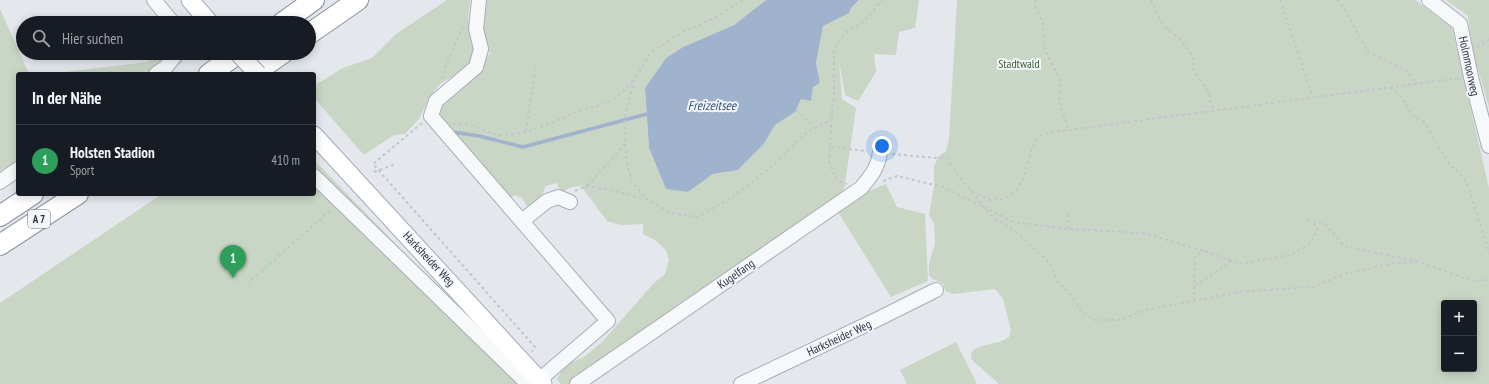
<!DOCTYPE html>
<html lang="de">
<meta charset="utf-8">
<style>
body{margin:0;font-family:"PT Sans Narrow",sans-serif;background:#242831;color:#f1f3f6}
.controls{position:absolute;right:12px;bottom:12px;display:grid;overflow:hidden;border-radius:4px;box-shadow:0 2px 10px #0003}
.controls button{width:36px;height:36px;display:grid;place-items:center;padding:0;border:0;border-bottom:1px solid #363941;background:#171b24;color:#f1f3f6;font:20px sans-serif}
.you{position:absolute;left:882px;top:146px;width:14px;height:14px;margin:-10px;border:3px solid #fff;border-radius:50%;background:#1a73e8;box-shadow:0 0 0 6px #1a73e833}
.badge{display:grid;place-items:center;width:26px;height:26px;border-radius:50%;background:#d93025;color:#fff;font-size:13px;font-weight:700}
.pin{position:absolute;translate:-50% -33px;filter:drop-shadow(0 1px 2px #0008)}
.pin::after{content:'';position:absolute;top:21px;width:14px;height:12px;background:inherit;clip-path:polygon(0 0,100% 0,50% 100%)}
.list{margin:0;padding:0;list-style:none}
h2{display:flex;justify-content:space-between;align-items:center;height:52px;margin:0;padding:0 16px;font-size:17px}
h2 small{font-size:13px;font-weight:400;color:#9ea1a6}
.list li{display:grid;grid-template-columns:26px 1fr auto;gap:12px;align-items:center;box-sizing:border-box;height:72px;padding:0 16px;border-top:1px solid #363941}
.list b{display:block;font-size:15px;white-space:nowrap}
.list p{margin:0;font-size:13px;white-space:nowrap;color:#9ea1a6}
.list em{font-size:13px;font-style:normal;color:#9ea1a6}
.icon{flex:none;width:22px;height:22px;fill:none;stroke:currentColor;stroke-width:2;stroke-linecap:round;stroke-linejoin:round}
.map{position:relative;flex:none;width:1489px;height:384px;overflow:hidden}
.search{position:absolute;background:#171b24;box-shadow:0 2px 10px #0003;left:16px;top:16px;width:300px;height:44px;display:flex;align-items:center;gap:10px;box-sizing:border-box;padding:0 14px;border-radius:22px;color:#9ea1a6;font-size:15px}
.panel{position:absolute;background:#171b24;box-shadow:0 2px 10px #0003;left:16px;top:72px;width:300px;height:124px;border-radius:4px}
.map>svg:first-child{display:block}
.green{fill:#c9d6c5;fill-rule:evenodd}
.water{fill:#9fb4cc}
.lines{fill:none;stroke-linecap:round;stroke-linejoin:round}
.stream{stroke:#9fb4cc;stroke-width:3.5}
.minor-casing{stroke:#a9aeb7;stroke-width:16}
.major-casing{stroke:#a3abb8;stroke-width:19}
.highway-casing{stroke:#8b94a3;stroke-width:22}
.path{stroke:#c2c5cb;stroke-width:2;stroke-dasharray:3 3;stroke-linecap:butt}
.minor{stroke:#f7f8fa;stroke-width:14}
.major{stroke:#fff;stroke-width:17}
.highway{stroke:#fff;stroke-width:20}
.major-bridge-casing{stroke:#a3abb8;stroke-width:19;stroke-linecap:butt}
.major-bridge{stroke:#fff;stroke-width:17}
.labels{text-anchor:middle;stroke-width:4;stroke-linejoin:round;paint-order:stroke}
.shield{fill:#f4f6f9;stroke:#676e7b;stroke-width:1}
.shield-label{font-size:11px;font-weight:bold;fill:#2b3445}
.park-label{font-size:12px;fill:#3f6138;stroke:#f4f6f9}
.street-label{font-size:12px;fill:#2b3445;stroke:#f4f6f9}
.water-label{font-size:13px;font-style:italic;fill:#34527a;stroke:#f4f6f9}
</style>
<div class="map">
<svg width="1489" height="384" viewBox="0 0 1489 384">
<rect width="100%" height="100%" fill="#e4e7ec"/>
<!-- green -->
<path class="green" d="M447 0H470L468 19 474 48 472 61 464 69 440 84 430 96 419 119 405 134 394 135 364 155 314 98 317 84 343 68 372 58 396 34Z
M482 0H766L734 25 683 47 666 58 645 88 649 148 666 189 688 192 713 174 738 170 763 145 775 125 795 112 801 99 812 87 820 83 816 63 823 26 849 13 851 8 859 0H919L915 28 899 32 896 55 874 54 876 72 858 101 845 95 839 61 842 99 856 108 844 190 801 221 790 236 571 384H561L557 379 565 365 584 357 602 342 654 283 665 274 669 260 666 250 655 240 643 234V224L621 225 607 221 581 186 572 187 562 192 556 183 546 186 540 198 529 209 521 197 514 195 510 199 429 104 468 77 490 54 484 33Z
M957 0H1415L1452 28 1489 188V384H999L971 359 972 351C983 343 998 345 1009 337L1011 330 1003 299 995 289 953 294 946 291 943 284 933 279 929 275V263L935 244 934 223 929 215 934 186V167L938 157 946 151 949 139ZM1444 303H1474V369H1444Z
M1446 0H1489V107L1473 53 1468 16Z
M0 9 29 74H18V174L0 187Z
M158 53H177L183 62 165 74H48L147 62Z
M314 160 532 384H0V303L162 194H314Z
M886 184 897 207 925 214 928 281 891 297 838 212 866 192Z
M956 342 977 384H907L900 370Z"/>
<!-- water -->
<path class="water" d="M766 0H859L851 8 849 13 823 26 816 63 820 83 813 87 811 101 801 99 795 112 775 125 763 145 738 170 713 174 688 192 666 189 649 148 645 88 666 58 683 47 734 25Z"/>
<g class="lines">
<!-- stream -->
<path class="stream" d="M453 132 479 136 523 147 647 114"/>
<!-- minor casing -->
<g class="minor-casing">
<path id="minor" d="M154 0 173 23
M479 0 476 29 481 49 476 67 436 101 431 116 608 321 539 380
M1429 0 1460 24 1471 77 1489 146
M156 74 166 67 177 53
M314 176 528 384
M0 182 18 169
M522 221 547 201 558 197 570 202
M577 384 861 188C871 176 878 168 880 152
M741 384 876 320 936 290"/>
</g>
<!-- major casing -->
<g class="major-casing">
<path id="major" d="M190 0 210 23
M314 135 543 384"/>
</g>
<!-- highway casing -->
<g class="highway-casing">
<path id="highway" d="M282 23 314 0
M309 34 358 0
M209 74 239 53
M253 74 283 53
M0 216 33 194
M0 245 78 194"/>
</g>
<!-- path -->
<path class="path" d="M743 0 715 18 683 32 651 52 635 79 625 114 624 124 627 164 632 182 646 199 671 213 697 217 733 197 771 167 807 132 827 122 832 112 834 95V49L845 33 865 20 883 0
M1035 0 1036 9 1043 23 1045 51 1060 79 1059 100 1068 129
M1151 0 1163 25 1182 41 1193 57 1192 68 1207 89 1213 110
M1280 0 1313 97
M1337 0 1345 9 1368 52 1407 71 1416 84
M1477 47 1489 39
M442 79 446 65 463 27
M1390 87 1403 99 1411 114 1423 121 1450 165 1460 173 1468 186 1489 253
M796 110 814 127
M832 113 829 164 838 181 847 184
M422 123 373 164 535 347 532 352
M453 124C473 121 484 134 500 135 530 135 556 120 582 110 590 107 599 106 606 103 617 98 626 88 634 80
M526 131 536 63
M831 147 867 151
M892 154 947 159 962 181 971 190 986 211 994 218 1016 232 1050 263 1057 281 1071 295 1080 309 1094 320H1119L1149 309 1246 291 1314 287 1344 274 1389 264 1419 262 1472 281 1489 280
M374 172 396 164
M883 181 897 176 943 187 1014 222 1069 229 1143 233 1205 251 1240 264 1291 255 1311 243 1318 228 1312 222
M587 186 626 143
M575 191 587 186 611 190 644 199
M972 191C984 198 995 204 1009 196 1031 182 1024 153 1039 137 1042 134 1049 133 1053 132L1460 78
M1068 214 1069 229
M1307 220 1326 225 1344 246 1416 261
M247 284 332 209
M1195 286 1232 261
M1194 301 1195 256 1204 251"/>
<!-- minor -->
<use href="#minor" class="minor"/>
<!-- major -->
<use href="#major" class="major"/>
<!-- highway -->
<use href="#highway" class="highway"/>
<!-- major-bridge casing -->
<g class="major-bridge-casing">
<path id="major-bridge" d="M238 53 258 74"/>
</g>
<!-- major-bridge -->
<use href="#major-bridge" class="major-bridge"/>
</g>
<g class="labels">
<!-- shield labels -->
<rect class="shield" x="28" y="210" width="22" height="18" rx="3"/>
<g class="shield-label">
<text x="39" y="223">A 7</text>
</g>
<!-- park labels -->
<g class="park-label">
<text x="1019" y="68">Stadtwald</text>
</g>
<!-- street labels -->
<g class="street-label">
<text transform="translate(1469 66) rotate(78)" y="4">Holmmoorweg</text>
<text transform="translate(429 259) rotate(47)" y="4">Harksheider Weg</text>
<text transform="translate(736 274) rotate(-35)" y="4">Kugelfang</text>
<text transform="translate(839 338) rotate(-25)" y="4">Harksheider Weg</text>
</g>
<!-- water labels -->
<g class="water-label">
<text x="712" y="110">Freizeitsee</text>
</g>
</g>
</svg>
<div class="controls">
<button>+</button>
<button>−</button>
</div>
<div class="you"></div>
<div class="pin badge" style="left:233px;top:278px;background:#2e9e5b">1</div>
<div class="search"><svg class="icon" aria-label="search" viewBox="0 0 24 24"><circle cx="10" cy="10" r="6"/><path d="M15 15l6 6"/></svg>Hier suchen</div>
<section class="panel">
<h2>In der Nähe<small></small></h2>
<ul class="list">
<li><span class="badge" style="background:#2e9e5b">1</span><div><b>Holsten Stadion</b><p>Sport</p></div><em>410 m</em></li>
</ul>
</section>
</div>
